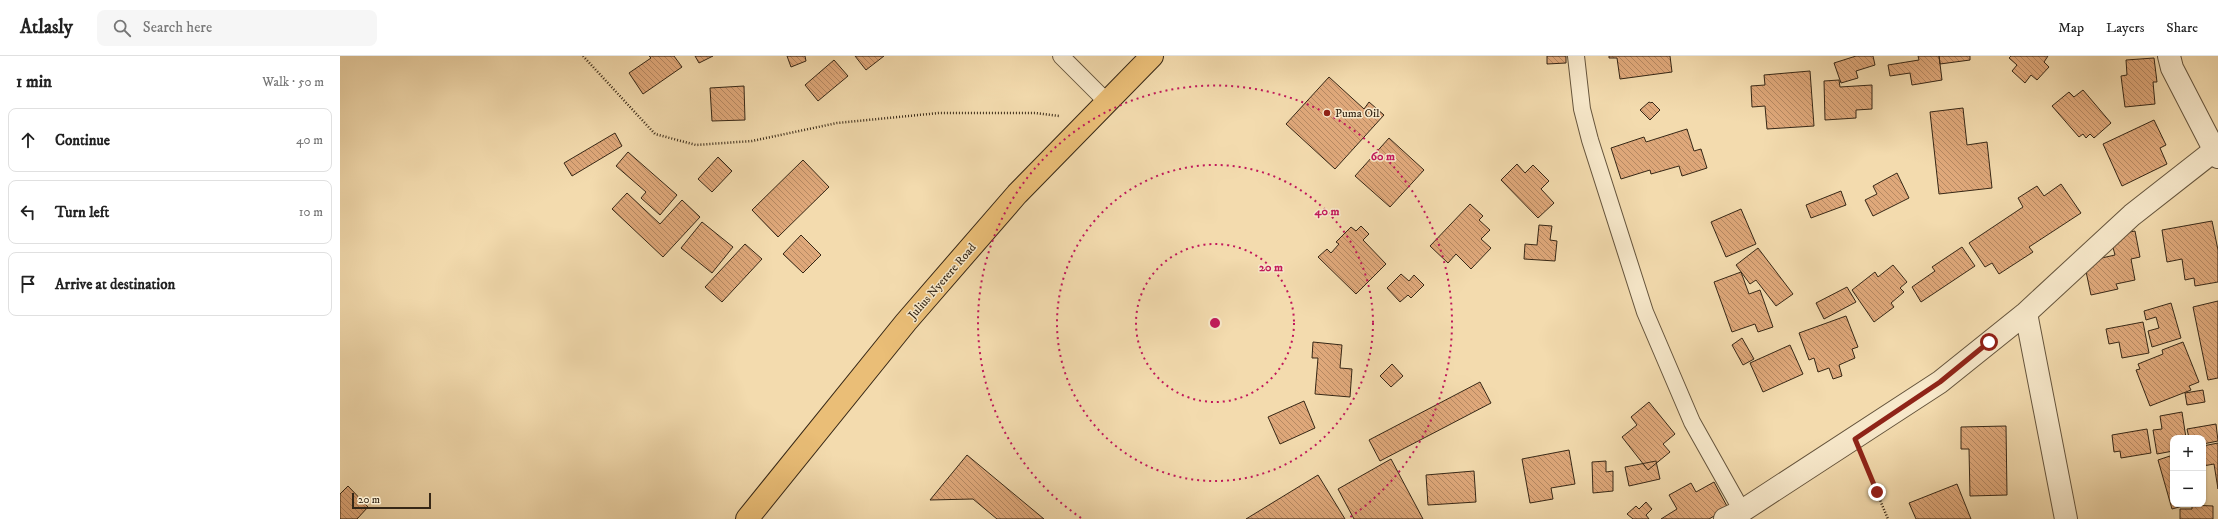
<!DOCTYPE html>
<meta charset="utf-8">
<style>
body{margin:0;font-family:"IM FELL DW Pica",serif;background:#f6f6f6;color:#222}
.controls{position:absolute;right:12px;bottom:12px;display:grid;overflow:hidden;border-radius:8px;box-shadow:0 1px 3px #0004}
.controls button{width:36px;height:36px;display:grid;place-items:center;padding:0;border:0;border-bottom:1px solid #e0e0e0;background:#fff;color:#222;font:20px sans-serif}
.scale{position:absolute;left:12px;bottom:10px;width:79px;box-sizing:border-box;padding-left:4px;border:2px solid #362716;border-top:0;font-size:11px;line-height:14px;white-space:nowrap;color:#362716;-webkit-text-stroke:3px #f7e8ca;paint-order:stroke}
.stop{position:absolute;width:12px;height:12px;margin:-9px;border:3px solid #8f2418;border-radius:50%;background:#fff}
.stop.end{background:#8f2418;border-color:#fff;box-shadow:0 1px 4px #0008}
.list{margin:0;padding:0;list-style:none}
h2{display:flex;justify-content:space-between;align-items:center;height:52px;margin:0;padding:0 16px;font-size:17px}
h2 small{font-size:13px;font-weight:400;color:#767676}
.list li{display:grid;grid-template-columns:26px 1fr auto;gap:12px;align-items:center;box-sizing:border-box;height:64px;margin:0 8px 8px;padding:0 8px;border:1px solid #e0e0e0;border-radius:8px}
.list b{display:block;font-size:15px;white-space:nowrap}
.list em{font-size:13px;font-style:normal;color:#767676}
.icon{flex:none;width:22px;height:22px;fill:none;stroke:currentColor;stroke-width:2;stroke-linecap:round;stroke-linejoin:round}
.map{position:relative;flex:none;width:1878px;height:463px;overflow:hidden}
header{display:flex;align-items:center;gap:24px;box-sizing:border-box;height:56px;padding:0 20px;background:#fff;border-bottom:1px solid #e0e0e0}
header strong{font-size:19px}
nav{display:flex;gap:22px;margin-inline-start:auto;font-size:14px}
.search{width:280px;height:36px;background:#f6f6f6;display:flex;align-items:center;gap:10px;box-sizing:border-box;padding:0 14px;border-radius:8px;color:#767676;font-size:15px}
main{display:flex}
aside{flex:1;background:#fff}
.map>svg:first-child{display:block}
.building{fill:url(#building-back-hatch);stroke:#362716}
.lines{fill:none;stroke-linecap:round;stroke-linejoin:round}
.lane-casing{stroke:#65543c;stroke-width:18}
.street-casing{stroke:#65543c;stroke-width:24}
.highway-casing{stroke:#362716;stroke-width:24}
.path{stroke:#362716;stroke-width:2.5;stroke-dasharray:1 2;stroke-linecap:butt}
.lane{stroke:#f7e8ca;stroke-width:16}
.street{stroke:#f7e8ca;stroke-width:22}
.highway{stroke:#eabe77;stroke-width:22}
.route{stroke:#8f2418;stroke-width:5}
.ring{fill:none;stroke:#c2185b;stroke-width:2;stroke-dasharray:2 4}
.poi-dot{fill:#8f2418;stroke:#f7e8ca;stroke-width:1.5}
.labels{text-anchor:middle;stroke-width:3;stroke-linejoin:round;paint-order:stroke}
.poi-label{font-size:12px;fill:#362716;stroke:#f7e8ca;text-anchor:start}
.street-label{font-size:12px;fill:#362716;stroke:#f7e8ca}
.centre{fill:#c2185b;stroke:#f7e8ca;stroke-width:2}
.ring-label{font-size:12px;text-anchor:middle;font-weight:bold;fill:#c2185b;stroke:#f7e8ca;stroke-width:3;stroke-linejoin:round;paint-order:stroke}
</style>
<header>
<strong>Atlasly</strong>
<div class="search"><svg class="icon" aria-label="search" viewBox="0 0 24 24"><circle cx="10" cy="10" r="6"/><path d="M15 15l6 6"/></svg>Search here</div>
<nav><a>Map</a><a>Layers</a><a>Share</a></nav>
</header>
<main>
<aside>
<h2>1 min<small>Walk · 50 m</small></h2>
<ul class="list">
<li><svg class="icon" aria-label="ahead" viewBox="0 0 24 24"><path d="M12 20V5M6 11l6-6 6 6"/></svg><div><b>Continue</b></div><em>40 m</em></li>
<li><svg class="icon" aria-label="left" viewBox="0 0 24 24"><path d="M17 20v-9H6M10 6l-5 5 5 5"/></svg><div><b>Turn left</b></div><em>10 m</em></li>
<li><svg class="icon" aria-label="arrive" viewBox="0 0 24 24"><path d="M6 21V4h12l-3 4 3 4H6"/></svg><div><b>Arrive at destination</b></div></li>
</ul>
</aside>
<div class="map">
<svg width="1878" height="463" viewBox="0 0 1878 463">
<defs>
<pattern id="building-back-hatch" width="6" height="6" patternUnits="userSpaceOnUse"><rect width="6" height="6" fill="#dfa87a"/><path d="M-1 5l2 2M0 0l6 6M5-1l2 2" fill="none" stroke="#b68963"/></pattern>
</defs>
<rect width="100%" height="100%" fill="#f3dbae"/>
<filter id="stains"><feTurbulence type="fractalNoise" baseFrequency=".005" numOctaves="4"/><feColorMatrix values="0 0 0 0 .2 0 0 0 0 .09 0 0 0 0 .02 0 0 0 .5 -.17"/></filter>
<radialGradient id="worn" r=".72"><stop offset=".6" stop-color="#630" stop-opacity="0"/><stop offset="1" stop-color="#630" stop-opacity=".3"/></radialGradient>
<!-- building -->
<path class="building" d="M309 0H334L342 11 303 38 289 17 311 2Z
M355 0H373L359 7Z
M447 0H465L466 5 451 11Z
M515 0H544L526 14Z
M1207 0H1226V7L1207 8Z
M1269 0H1330L1332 16 1280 23 1277 2H1269Z
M1516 0H1533L1535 9 1516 15 1518 22 1501 27 1494 7Z
M1578 0H1599L1602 24 1572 29 1570 17 1550 20 1548 9 1579 4Z
M1599 0H1630V4L1600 8Z
M1671 0H1708L1704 6 1709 11 1697 24 1691 19 1685 27 1672 15 1677 9 1669 2Z
M1814 2 1817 26H1813L1815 48 1785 51 1781 20 1787 19 1786 4Z
M494 4 508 20 478 45 465 29Z
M1470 15 1474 70 1427 73 1425 50 1412 51 1411 30 1425 29 1424 19Z
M989 21 1024 53 1029 46 1044 59 995 113 946 68Z
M1499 24 1500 31 1532 29V53L1516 54V62L1485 64 1484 25Z
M404 30 405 64 372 65 370 32Z
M1743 34 1771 67 1754 82 1750 78 1746 82 1743 78 1739 81 1712 50 1729 36 1734 41Z
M1309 46 1311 47 1312 46 1320 54 1310 64 1300 54Z
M1623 52 1627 89 1647 86 1652 132 1599 138 1590 56Z
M1814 64 1826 89 1820 92 1827 108 1782 130 1763 88Z
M1347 73 1354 95 1361 93 1367 112 1342 120 1339 110 1311 118 1310 114 1281 123 1271 92 1304 81 1306 86Z
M275 77 282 90 232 120 224 107Z
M1049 82 1084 114 1050 151 1015 120Z
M288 96 337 139 320 159 301 142 306 136 276 110Z
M378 101 392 115 372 136 358 123Z
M463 104 489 131 438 181 412 154Z
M1177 108 1185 117 1193 109 1209 125 1201 133 1214 147 1198 162 1161 124Z
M1557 117 1569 142 1533 160 1525 144 1537 138 1533 130Z
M1721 128 1741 157 1689 191 1693 196 1659 218 1652 207 1645 211 1629 187 1683 151 1678 142 1697 130 1704 140Z
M1501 135 1506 149 1471 162 1466 149Z
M287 137 320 168 342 144 360 161 323 201 272 153Z
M1130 148 1143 160 1139 164 1150 174 1141 183 1151 192 1131 213 1116 198 1108 207 1090 190Z
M1401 153 1416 188 1386 201 1371 166Z
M1872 165 1878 194V226L1855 230 1854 222 1845 224 1842 203 1827 206 1822 174Z
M362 166 393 191 372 217 341 192Z
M1199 169 1212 170 1210 184 1217 185 1215 205 1184 203 1185 188 1197 189Z
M1021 170 1029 178 1023 184 1046 208 1016 238 978 201 987 193 991 197 999 188 996 186 1011 171 1016 175Z
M1795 175 1800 201 1791 203 1795 224 1776 228 1778 233 1751 239 1744 206 1775 199 1770 180Z
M461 179 481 199 463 217 443 198Z
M405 188 422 203 382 246 365 231Z
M1622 191 1635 210 1581 246 1572 231 1595 215 1592 211Z
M1418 192 1453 238 1436 250 1416 224 1410 228 1396 209Z
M1553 209 1567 226 1560 232 1564 236 1551 247 1554 251 1534 266 1512 234 1535 216 1538 221Z
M1401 216 1409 238 1420 234 1433 271 1418 276 1415 268 1392 276 1374 226Z
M1061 218 1069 225 1074 219 1084 229 1071 242 1068 239 1060 246 1047 232Z
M1507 231 1516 246 1484 263 1476 247Z
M1878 245V322L1868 324 1853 251Z
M1831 247 1841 282 1812 291 1808 275 1819 272 1816 261 1806 264 1804 255Z
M1506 260 1518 291 1512 293 1515 302 1499 309 1502 320 1493 323 1489 312 1478 316 1474 302 1469 304 1459 277Z
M1803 266 1809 297 1782 302 1779 286 1769 288 1766 273Z
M1402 282 1414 303 1403 309 1392 289Z
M973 286 1002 289 1000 312 1012 313 1010 341 975 338 978 302H972Z
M1843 286 1859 326 1849 330 1851 334 1810 350 1796 314 1800 313 1798 308 1823 298 1822 294Z
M1450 289 1463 318 1423 336 1410 307Z
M1052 308 1063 320 1051 331 1040 320Z
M1140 326 1151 347 1040 405 1029 384Z
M1863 334 1865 346 1847 349 1845 337Z
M964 345 975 372 940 388 928 361Z
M1309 346 1335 378 1323 388 1330 396 1308 414 1282 381 1297 369 1291 361Z
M1842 356 1846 382H1833V395L1817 398 1813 374 1822 373 1820 360Z
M1876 368 1878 385 1863 388V382H1849L1847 373Z
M1666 370 1667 439 1630 440 1629 393H1621V371Z
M1807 373 1811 397 1781 402 1780 395 1774 396 1772 379Z
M1878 387V433L1874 408 1863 410V390Z
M1229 394 1235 428 1211 432 1213 443 1190 447 1182 403Z
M627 399 704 463H657L633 443 590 444Z
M1833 399V448H1850L1832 453 1818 404Z
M1051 403 1083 463H1014L998 433Z
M1266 405V416L1273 415V435L1253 437 1252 406Z
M1316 405 1320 423 1289 430 1285 411Z
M1134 415 1136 446 1088 449 1086 419Z
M978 419 1005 463H906Z
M1374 426 1388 452 1369 463H1321L1337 453 1329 439 1351 427 1356 436Z
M1617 428 1631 463H1576L1569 447Z
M8 430 28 451 17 463H0V438Z
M1306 446 1312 453 1306 459 1309 463H1293L1287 458 1296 450 1299 453Z
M1852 449 1873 450V463H1840V453H1852Z"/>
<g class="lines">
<!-- lane casing -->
<g class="lane-casing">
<path id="lane" d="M721 0 767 46
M1236 0 1242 53 1250 84 1305 256 1352 366 1402 455"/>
</g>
<!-- street casing -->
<g class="street-casing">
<path id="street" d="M1829 0 1832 12 1878 101
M1686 257 1726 463
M1385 463 1402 455 1600 326 1686 257 1792 159 1875 94"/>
</g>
<!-- highway casing -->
<g class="highway-casing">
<path id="highway" d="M407 463 566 266 677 138 812 0"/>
</g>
<!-- path -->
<path class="path" d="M243 0 315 78 356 89 412 85 497 67 599 57H695L719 60
M1524 406 1548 463"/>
<!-- lane -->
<use href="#lane" class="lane"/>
<!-- street -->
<use href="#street" class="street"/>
<!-- highway -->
<use href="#highway" class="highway"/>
</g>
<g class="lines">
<!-- route -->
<path class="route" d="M1537 436 1515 383 1600 326 1649 286"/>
</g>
<!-- distance rings -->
<g class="ring">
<circle cx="875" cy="267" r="79"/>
<circle cx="875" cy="267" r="158"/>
<path d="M741 462A237 237 0 1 1 1009 462"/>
</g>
<!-- markers -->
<circle class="poi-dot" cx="987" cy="57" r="4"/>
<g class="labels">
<!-- poi labels -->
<g class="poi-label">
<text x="995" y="61">Puma Oil</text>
</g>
<!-- street labels -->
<g class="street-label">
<text transform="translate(602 225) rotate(-49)" y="4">Julius Nyerere Road</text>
</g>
</g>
<circle cx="875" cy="267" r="6" class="centre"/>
<g class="ring-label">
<text x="1043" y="104">60 m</text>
<text x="987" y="159">40 m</text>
<text x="931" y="215">20 m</text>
</g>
<rect width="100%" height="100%" filter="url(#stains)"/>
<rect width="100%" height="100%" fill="url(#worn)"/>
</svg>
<div class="controls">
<button>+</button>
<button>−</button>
</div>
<div class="scale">20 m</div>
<div class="stop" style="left:1649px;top:286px"></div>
<div class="stop end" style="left:1537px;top:436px"></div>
</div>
</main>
